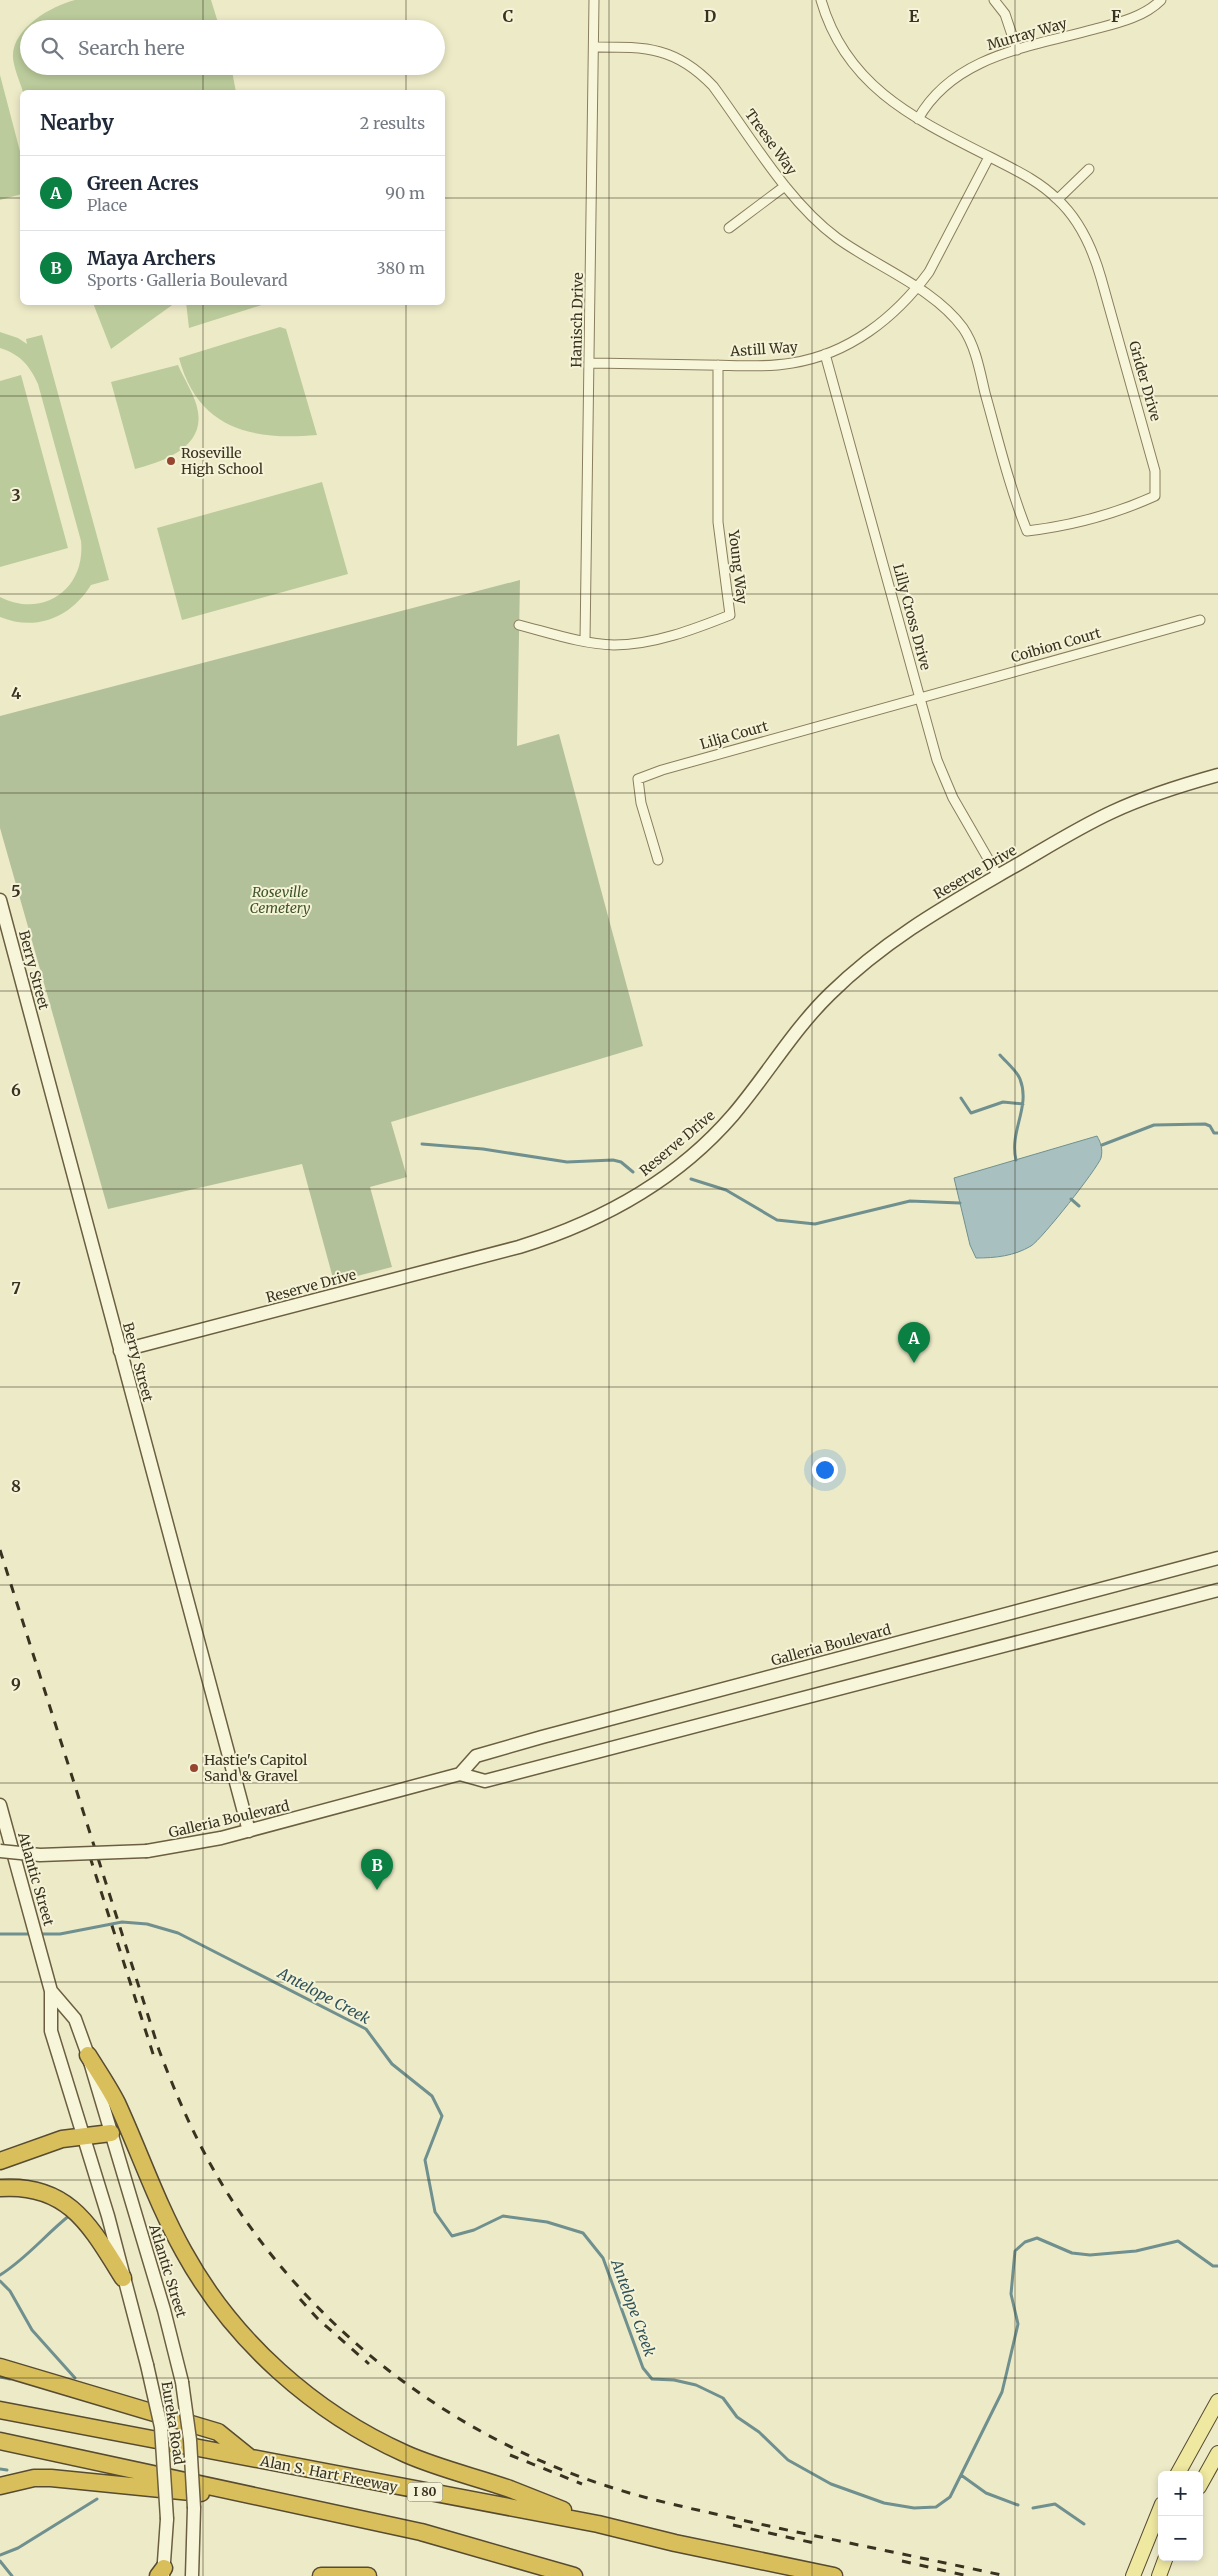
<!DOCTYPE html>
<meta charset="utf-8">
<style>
body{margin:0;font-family:Merriweather,serif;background:#f6f6f7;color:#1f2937}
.controls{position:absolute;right:15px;bottom:15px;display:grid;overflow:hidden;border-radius:8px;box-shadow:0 2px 8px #0003}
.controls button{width:45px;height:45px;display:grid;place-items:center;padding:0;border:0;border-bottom:1px solid #e0e1e3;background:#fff;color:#1f2937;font:25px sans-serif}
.you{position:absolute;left:824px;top:1469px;width:18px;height:18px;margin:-12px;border:4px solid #fff;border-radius:50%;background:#1a73e8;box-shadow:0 0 0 8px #1a73e833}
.badge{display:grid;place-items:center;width:32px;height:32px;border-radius:50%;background:#0b8043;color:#fff;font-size:16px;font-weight:700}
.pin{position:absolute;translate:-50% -41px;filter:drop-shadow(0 1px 2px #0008)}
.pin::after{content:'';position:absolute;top:26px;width:18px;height:15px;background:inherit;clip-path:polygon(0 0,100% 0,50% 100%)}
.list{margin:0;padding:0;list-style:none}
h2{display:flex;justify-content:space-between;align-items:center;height:65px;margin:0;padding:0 20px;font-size:21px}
h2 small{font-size:16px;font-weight:400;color:#747a83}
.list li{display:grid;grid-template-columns:32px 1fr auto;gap:15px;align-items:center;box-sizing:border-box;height:75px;padding:0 20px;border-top:1px solid #e0e1e3}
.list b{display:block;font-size:19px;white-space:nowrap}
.list p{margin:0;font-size:16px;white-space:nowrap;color:#747a83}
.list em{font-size:16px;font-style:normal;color:#747a83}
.icon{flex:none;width:28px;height:28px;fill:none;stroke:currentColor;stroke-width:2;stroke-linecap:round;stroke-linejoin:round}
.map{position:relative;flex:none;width:1218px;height:2576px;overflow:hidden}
.search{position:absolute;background:#fff;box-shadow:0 2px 8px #0003;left:20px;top:20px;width:425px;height:55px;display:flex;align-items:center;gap:12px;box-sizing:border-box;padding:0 18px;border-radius:28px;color:#747a83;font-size:19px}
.panel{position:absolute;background:#fff;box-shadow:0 2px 8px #0003;left:20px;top:90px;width:425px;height:215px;border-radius:8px}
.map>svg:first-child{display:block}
.green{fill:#bbcb9b}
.cemetery{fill:#b3c19a}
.water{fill:#a8c1c0;stroke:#6f908f}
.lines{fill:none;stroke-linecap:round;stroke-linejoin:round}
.stream{stroke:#6f908f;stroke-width:3}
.street-casing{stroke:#897e5d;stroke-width:11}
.secondary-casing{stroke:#6b5f40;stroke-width:15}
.primary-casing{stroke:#574b31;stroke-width:16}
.highway-casing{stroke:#574b31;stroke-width:19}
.street{stroke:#f8f6da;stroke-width:9}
.secondary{stroke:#f8f6da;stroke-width:12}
.primary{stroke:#efe8a1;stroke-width:14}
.highway{stroke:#d9be5c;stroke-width:16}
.rail{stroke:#393220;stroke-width:3;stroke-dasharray:9 9;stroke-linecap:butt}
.secondary-bridge-casing{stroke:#6b5f40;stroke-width:15;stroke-linecap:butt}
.secondary-bridge{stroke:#f8f6da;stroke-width:12}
.grid{fill:none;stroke:#393220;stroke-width:1;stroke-opacity:0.55}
.poi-dot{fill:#96452f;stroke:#f5f3d7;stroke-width:2}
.labels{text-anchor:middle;stroke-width:4;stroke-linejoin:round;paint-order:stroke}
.shield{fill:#f5f3d7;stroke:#716c57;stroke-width:1}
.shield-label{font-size:12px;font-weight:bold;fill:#393220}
.street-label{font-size:14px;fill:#393220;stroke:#f5f3d7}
.poi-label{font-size:14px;fill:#393220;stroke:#f5f3d7;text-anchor:start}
.park-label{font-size:14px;font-style:italic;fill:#3f5527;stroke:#f5f3d7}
.water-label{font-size:15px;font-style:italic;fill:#305259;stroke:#f5f3d7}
.grid-label{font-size:16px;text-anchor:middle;font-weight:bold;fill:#393220;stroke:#f5f3d7;stroke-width:4;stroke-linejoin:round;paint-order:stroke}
</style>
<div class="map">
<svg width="1218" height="2576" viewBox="0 0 1218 2576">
<rect width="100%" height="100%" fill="#edebc7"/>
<!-- green -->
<path class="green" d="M75 0H211L220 29H29V66H231L236 92H23C20 82 14 69 13 58 11 29 51 6 75 0Z
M0 75 22 159V194L0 200Z
M186 302H268V303L189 328Z
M93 303H175L111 349Z
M280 327 286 329 317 435C252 441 198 429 179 358Z
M0 332 18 338 27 344 26 339 42 335 109 580 91 585C71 617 37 632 0 617V597C43 619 86 589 81 541L38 384C30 366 20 354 0 348Z
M178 365C184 379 196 397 198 412 204 448 162 462 135 469L111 382Z
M21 375 68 548 0 567V381Z
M322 482 348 574 182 620 157 528Z"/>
<!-- cemetery -->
<path class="cemetery" d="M520 580 517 746 559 734 643 1046 391 1122 407 1177 370 1187 392 1267 334 1282 302 1164 108 1209 0 828V716Z"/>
<!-- water -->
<path class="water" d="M1097 1136C1101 1143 1103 1149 1101 1158 1097 1169 1042 1239 1031 1246 1014 1256 996 1258 976 1258L970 1245 954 1178Z"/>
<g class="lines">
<!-- stream -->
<path class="stream" d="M1000 1055C1006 1062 1017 1071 1020 1079 1031 1107 1009 1131 1016 1160
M961 1098 971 1113 1003 1102 1023 1104
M422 1144 483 1149 567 1162 613 1160 621 1162 633 1172
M1102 1145 1154 1125 1205 1124 1210 1126 1214 1133H1218
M691 1179 726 1190 777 1220 815 1224 910 1201 960 1203
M1071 1199 1079 1206
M0 1934H32
M39 1934H60L122 1922 147 1924 178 1933 366 2029 392 2064 432 2096 442 2116 425 2160 435 2212 452 2236 474 2230 503 2216 547 2222 583 2233 603 2258 643 2368 652 2379 674 2380 696 2385 723 2398 737 2417 759 2432 788 2460 831 2484 884 2503 914 2508 936 2507 950 2497 1002 2392 1007 2371 1018 2324 1011 2294 1015 2251 1025 2242 1037 2238 1072 2253 1090 2255 1136 2251 1178 2241 1213 2266H1218
M0 2275C26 2259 46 2234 70 2215
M0 2281 10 2291 32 2330 75 2378
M0 2377 10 2379
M0 2469 7 2470
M961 2475 986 2493 1018 2505
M1033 2508 1055 2504 1084 2524
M0 2555 18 2548 97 2499
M0 2561 12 2576"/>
<!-- street casing -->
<g class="street-casing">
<path id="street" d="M994 0 1005 14 1017 50
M594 47C645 47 675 46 713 86 750 136 787 201 837 238 877 267 934 288 963 328 976 347 980 372 985 393 998 439 1009 486 1027 531 1070 526 1115 514 1155 496V471L1101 278C1093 250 1079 219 1057 199 1038 180 1013 169 990 157 915 119 846 87 821 0
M918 119C954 55 1030 47 1095 29 1118 23 1144 17 1161 0
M1058 199 1089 169
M729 228 785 186
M825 354 937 760 953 798 998 876
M590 363C628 364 666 364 705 365 734 365 764 368 792 363 849 354 895 318 929 272L989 157
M519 625C550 633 582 644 614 645 653 645 695 629 730 615L718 522V365
M585 641 594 0
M658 860 641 803 638 779 662 770 1200 620"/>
</g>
<!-- secondary casing -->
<g class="secondary-casing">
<path id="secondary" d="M0 900 249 1831
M120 1351 519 1247C600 1222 677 1180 733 1115 767 1075 793 1030 830 994 882 943 937 911 999 875 1037 854 1073 830 1112 812 1146 796 1182 785 1218 775
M460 1774 476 1756 542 1737 1218 1558
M0 1805 51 1991V2031L108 2216 147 2365
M147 1851 221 1838 460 1774 485 1781 1218 1590
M51 1991 75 2019 88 2055 164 2310 182 2382
M163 2576 167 2519
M192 2576 194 2508"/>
</g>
<!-- primary casing -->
<g class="primary-casing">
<path id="primary" d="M1177 2475 1218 2401
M1199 2487 1218 2453
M1133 2576 1162 2504
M1159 2576 1166 2557"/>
</g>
<!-- highway casing -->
<g class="highway-casing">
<path id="highway" d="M88 2055C98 2071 109 2087 117 2103 140 2153 157 2204 184 2252 233 2341 314 2413 406 2454 440 2469 476 2477 510 2489 528 2496 545 2503 563 2510
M0 2161 62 2139 111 2133
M0 2188C69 2183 91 2227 123 2278
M0 2367 218 2432 249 2457
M0 2410 598 2524 675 2543 834 2576
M0 2441 421 2532 574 2576
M0 2486 34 2478H51L201 2493
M158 2576 164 2568
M321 2576H368"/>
</g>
<!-- street -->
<use href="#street" class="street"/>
<!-- secondary -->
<use href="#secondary" class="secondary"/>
<!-- primary -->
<use href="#primary" class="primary"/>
<!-- highway -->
<use href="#highway" class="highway"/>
<!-- rail -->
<path class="rail" d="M0 1550 159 2050C178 2100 199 2148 228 2194 315 2332 452 2436 607 2486 652 2501 699 2510 746 2521 832 2540 919 2557 1006 2576
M90 1857 154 2057
M300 2299 318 2319 369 2364
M510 2455 582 2484
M733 2525 814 2543
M902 2561 968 2576"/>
<!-- secondary-bridge casing -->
<g class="secondary-bridge-casing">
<path id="secondary-bridge" d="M0 1851 40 1855 147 1851
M147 2365 161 2427 167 2519
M182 2382 190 2440 194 2508"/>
</g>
<!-- secondary-bridge -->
<use href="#secondary-bridge" class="secondary-bridge"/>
</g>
<!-- grid -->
<path class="grid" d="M203 0V29M406 0V29M609 0V2576M812 0V2576M1015 0V2576M203 66V92M406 66V92M0 198H22M442 198H1218M203 302V2576M406 302V2576M0 396H1218M0 594H1218M0 793H1218M0 991H1218M0 1189H1218M0 1387H1218M0 1585H1218M0 1783H1218M0 1982H1218M0 2180H1218M0 2378H1218"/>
<!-- markers -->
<g class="poi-dot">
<circle cx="171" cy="461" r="5"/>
<circle cx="194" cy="1768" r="5"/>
</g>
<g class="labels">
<!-- shield labels -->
<rect class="shield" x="407.5" y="2482.5" width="35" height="19" rx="4"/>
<g class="shield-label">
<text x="425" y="2496">I 80</text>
</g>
<!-- street labels -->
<g class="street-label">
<text transform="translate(1027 34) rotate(-16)" y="5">Murray Way</text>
<text transform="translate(771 142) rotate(54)" y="5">Treese Way</text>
<text transform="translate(577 320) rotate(-89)" y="5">Hanisch Drive</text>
<text transform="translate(764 349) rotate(-4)" y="5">Astill Way</text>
<text transform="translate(1145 381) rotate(74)" y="5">Grider Drive</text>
<text transform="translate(738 567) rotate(83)" y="5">Young Way</text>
<text transform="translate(912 617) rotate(75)" y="5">Lilly Cross Drive</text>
<text transform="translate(1056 645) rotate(-16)" y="5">Coibion Court</text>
<text transform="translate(734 735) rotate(-16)" y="5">Lilja Court</text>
<text transform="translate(975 872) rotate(-30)" y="5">Reserve Drive</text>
<text transform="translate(34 970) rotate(75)" y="5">Berry Street</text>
<text transform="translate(677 1143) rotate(-40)" y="5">Reserve Drive</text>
<text transform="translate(311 1286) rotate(-15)" y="5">Reserve Drive</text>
<text transform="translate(138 1362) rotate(75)" y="5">Berry Street</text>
<text transform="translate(831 1645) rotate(-15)" y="5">Galleria Boulevard</text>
<text transform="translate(229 1819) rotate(-13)" y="5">Galleria Boulevard</text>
<text transform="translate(36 1879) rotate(74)" y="5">Atlantic Street</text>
<text transform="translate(168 2271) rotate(73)" y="5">Atlantic Street</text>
<text transform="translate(173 2423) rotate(81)" y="5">Eureka Road</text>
<text transform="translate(329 2474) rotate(11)" y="5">Alan S. Hart Freeway</text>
</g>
<!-- poi labels -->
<g class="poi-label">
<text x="181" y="458">Roseville<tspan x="181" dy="16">High School</tspan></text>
<text x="204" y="1765">Hastie's Capitol<tspan x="204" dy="16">Sand &amp; Gravel</tspan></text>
</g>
<!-- park labels -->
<g class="park-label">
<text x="280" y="897">Roseville<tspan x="280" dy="16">Cemetery</tspan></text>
</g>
<!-- water labels -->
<g class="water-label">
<text transform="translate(324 1996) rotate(28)" y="5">Antelope Creek</text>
<text transform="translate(633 2308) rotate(70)" y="5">Antelope Creek</text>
</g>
</g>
<g class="grid-label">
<text x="508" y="22">C</text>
<text x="710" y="22">D</text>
<text x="914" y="22">E</text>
<text x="1116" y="22">F</text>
<text x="16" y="501">3</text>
<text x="16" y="699">4</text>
<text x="16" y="897">5</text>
<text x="16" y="1096">6</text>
<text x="16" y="1294">7</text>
<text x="16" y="1492">8</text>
<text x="16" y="1690">9</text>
</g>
</svg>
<div class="controls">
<button>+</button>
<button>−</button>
</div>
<div class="you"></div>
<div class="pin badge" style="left:914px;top:1363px">A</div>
<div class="pin badge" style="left:377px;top:1890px">B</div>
<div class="search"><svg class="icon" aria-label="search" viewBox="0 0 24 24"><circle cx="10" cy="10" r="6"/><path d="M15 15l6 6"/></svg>Search here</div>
<section class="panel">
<h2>Nearby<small>2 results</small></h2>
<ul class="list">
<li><span class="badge">A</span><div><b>Green Acres</b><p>Place</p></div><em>90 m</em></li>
<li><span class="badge">B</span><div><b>Maya Archers</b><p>Sports · Galleria Boulevard</p></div><em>380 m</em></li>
</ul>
</section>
</div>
